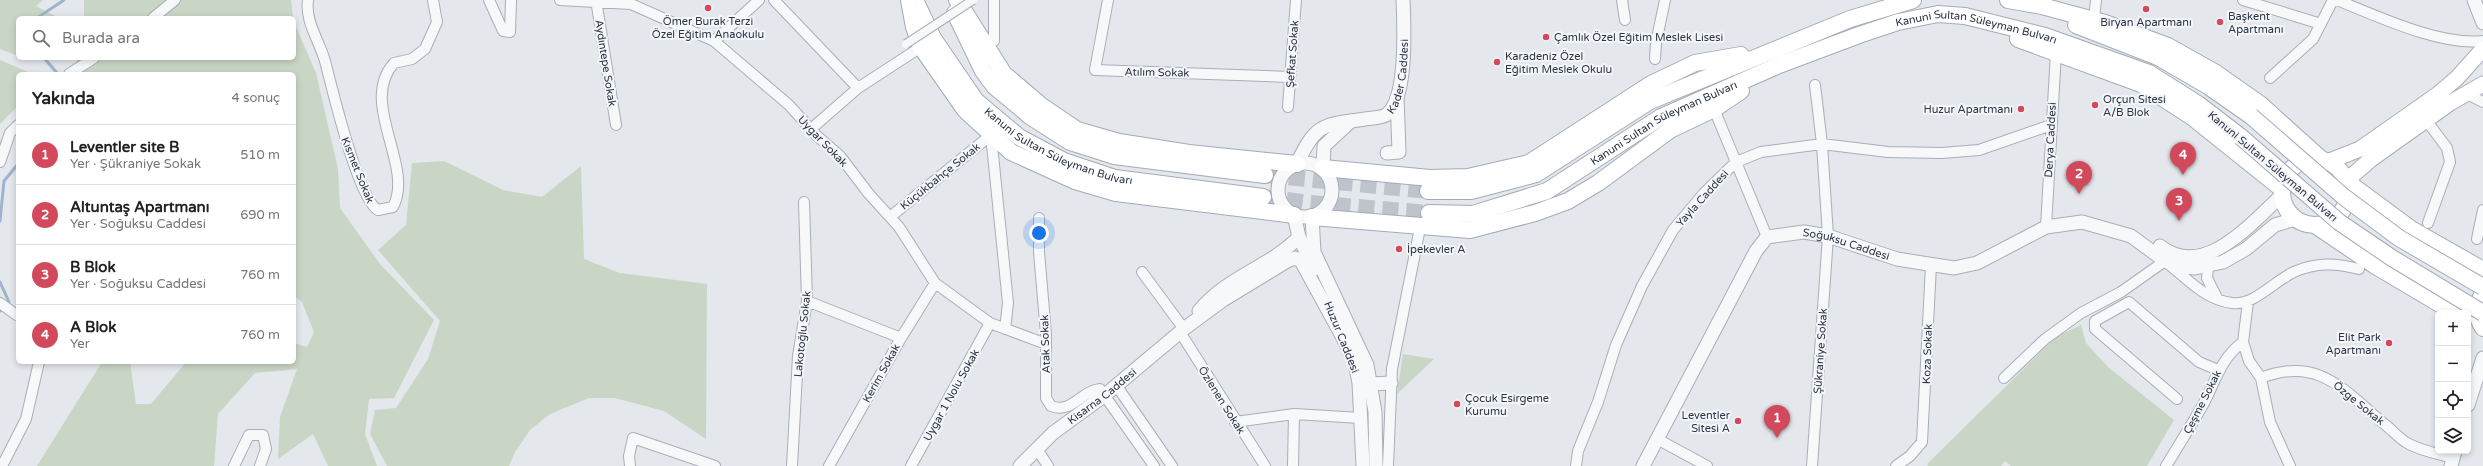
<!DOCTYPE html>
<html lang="tr">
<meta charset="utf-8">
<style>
body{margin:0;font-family:"Varela Round",sans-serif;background:#f2f2f2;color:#222}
.controls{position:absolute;right:12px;bottom:12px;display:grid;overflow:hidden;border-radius:6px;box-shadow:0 2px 6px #0003}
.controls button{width:36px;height:36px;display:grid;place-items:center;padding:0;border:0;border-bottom:1px solid #e0e0e0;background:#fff;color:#222;font:20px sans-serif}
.you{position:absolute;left:1039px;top:233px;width:14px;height:14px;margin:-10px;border:3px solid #fff;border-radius:50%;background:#1a73e8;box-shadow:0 0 0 6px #1a73e833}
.badge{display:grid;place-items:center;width:26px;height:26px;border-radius:50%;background:#d1495b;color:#fff;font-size:13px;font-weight:700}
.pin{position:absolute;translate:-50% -33px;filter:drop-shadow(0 1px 2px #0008)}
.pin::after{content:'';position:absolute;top:21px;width:14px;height:12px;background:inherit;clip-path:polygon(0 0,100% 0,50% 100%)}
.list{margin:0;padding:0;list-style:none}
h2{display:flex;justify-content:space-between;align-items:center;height:52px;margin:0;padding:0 16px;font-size:17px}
h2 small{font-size:13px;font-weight:400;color:#767676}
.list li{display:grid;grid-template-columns:26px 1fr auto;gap:12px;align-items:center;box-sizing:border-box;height:60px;padding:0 16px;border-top:1px solid #e0e0e0}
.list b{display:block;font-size:15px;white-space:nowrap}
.list p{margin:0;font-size:13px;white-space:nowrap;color:#767676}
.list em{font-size:13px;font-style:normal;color:#767676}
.icon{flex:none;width:22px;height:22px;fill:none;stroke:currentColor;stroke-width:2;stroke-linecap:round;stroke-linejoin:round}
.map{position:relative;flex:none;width:2483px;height:466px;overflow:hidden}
.search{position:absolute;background:#fff;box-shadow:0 2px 6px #0003;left:16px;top:16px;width:280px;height:44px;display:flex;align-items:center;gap:10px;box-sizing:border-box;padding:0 14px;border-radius:6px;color:#767676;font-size:15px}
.panel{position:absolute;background:#fff;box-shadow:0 2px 6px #0003;left:16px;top:72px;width:280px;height:292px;border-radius:6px}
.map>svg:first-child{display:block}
.green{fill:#c9d6c5}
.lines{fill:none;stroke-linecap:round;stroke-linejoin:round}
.stream{stroke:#9fb4cc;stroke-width:3}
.primary-tunnel{stroke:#bfc3cb;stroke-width:16;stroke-dasharray:16 8;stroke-linecap:butt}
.minor-casing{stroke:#a9aeb7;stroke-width:12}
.tertiary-casing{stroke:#a9aeb7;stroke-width:15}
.secondary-casing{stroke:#a9aeb7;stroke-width:17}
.primary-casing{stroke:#a3abb8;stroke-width:18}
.minor{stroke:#f7f8fa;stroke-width:10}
.tertiary{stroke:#f7f8fa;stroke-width:13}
.secondary{stroke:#fff;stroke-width:15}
.primary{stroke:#fff;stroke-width:16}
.pedestrian-bridge-casing{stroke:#a9aeb7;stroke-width:10;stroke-linecap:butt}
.primary-bridge-casing{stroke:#a3abb8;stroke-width:18;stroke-linecap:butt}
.pedestrian-bridge{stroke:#f7f8fa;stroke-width:8}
.primary-bridge{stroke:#fff;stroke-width:16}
.poi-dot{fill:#d1495b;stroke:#f4f6f9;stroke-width:1.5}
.labels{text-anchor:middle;stroke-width:4;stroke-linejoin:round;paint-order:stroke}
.poi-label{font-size:11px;fill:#2b3445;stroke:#f4f6f9;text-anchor:start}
.street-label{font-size:11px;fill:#2b3445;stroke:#f4f6f9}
</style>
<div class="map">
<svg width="2483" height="466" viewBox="0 0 2483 466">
<rect width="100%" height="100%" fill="#e4e7ec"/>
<!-- green -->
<path class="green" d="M0 0H43L36 6 59 18H18V56L0 49Z
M84 0H291L293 18H84Z
M294 22 316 73 338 169 340 208 380 264 434 320 394 398 369 399 365 434 377 466H328L313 434 278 459 280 417 297 369 255 373 218 414 214 466H37L102 362H130L136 404H151L186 362H294V343L307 347 314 332 302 302 294 296V74H75L77 58H294Z
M0 60 33 74H18V106L0 124Z
M444 161 503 190 542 197 581 166 584 259 620 273 707 284 706 439 664 411 615 398H589L550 414 530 430 515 452 509 466H387L370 434 375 410 396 408 428 359 440 321 378 250 406 225 412 163Z
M2081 325 2086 343 2108 367 2174 420 2147 466H2011L2005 461 2001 466H1928L1927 464 2057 336Z
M1403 354 1434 359 1397 394Z"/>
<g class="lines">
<!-- stream -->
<path class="stream" d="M37 18 64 0
M44 58 58 74
M0 221 4 181 18 164
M0 282 9 302 0 311"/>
<!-- primary-tunnel -->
<path class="primary-tunnel" d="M1265 175 1428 191
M1263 197 1310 203 1429 213"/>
<!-- minor casing -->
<g class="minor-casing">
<path id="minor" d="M308 0C305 22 319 40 325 61 332 88 358 199 378 210L393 207C415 166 358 103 394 63L412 59 425 49 437 22 433 0
M489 0 503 31 510 32 511 0
M560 0 631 4 714 41 789 105 816 135 840 156 869 194 899 227 935 283 990 323 1046 344
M596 0 616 125
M774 0 858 88
M994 0V41
M1108 0 1095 70 1290 77
M1622 0 1625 20
M2243 0 2321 24
M2337 0C2377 16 2440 46 2483 41
M153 18 175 0
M2094 20 2096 0
M714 41 759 0
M1655 59 1656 43 1665 0
M69 74 94 58
M2270 78 2313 39 2333 0
M2465 93 2483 102
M1288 107 1296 0
M1714 109 1767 237
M2426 120 2447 148 2450 162 2428 223
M811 129 858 88 921 47
M991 135 1008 303 1005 329
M0 162 10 133 18 125
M890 217 991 135
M1039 218V252L1046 334V398L1051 406C1072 414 1081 391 1100 389L1154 466
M2046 227 2056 52
M2477 239 2483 210
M2208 267 2207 278 2217 298
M1142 272 1184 329
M807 301 901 338
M2248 302 2243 342 2249 361 2261 378 2270 422 2290 466
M0 303 18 316
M1180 332 1265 466
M2004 378 2045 339 2081 313 2121 292 2165 261C2185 277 2205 300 2232 303 2254 306 2274 281 2294 272 2316 262 2336 263 2359 269
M2261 378C2320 355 2345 392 2388 427 2394 432 2401 440 2409 444 2422 451 2439 454 2453 458
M1116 385 1172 466
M2177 399 2095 329V321L2129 302 2199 362 2218 370
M1235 422 1294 414 1361 418
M1657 439 1707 466
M1037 449 1048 466
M2 466 26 419 39 362
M234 466 249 435H263L266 449 260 466
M630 466 629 456 633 438 715 466
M792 466 798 356 807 301 804 202
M829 466 901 338 935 283
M911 466 990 323
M1293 466 1294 414
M1388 466 1392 369 1419 233
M1576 466 1578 451 1598 402 1616 345 1642 286 1673 230 1705 192 1736 162 1761 152 1822 144 1888 152 1942 153 1979 150 2051 125
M1812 466 1828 236 1822 144 1815 85
M1896 466 1910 456 1922 442 1931 265
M2166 466C2179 445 2192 424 2204 403 2216 380 2221 358 2243 342"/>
</g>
<!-- tertiary casing -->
<g class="tertiary-casing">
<g id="tertiary">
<path d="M2474 0 2483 23"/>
<path d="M1387 153 1399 152 1397 97"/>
<circle cx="1305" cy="190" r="27"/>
<path id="s1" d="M1297 164C1316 122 1324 125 1365 119 1371 118 1381 118 1386 115 1408 100 1404 25 1403 0"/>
<path d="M1323 168 1324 146 1351 121"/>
<path d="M1294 215 1299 237 1314 269"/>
<path d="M1312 217 1314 252 1367 365 1375 412 1376 466"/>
<path d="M2160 246C2204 281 2251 223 2282 195"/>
<path d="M1199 311C1228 276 1270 267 1299 237"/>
<path d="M1344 339 1355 363 1359 383 1363 466"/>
<path d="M1371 384 1391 383"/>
<path d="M2468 405 2483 358"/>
<path id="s2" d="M1020 466 1053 433 1105 395 1185 328 1223 300 1287 261 1295 258 1301 261 1348 347"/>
<path id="s3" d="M1643 466 1756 251 1767 237 1804 232 1828 236 1897 259 1954 268 1977 263 2046 227 2082 222 2131 236 2165 261 2180 267 2195 268 2223 262 2246 249 2275 225 2295 219"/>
<path d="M2451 466 2455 451"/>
</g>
</g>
<!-- secondary casing -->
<g class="secondary-casing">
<path id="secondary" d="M2327 162 2360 149 2437 95 2457 78 2483 49
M2346 181 2370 160 2450 103 2483 84"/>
</g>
<!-- primary casing -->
<g class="primary-casing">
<g id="primary">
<path d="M909 0 914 27 921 47 965 110 1011 152 1075 181 1116 193 1294 215"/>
<path id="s4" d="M915 0 933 38 976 101 1019 137 1064 161 1115 178 1263 197"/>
<path d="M957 0 1004 74 1043 107 1077 130 1119 142 1189 153 1297 164"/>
<path d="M2008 0 2042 6 2105 23 2168 46 2216 73 2260 104 2322 160"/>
<path d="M955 13 983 71 994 86 1031 117 1070 142 1114 156 1265 175"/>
<path d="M2076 25 2158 57 2208 86 2251 116"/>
<path d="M2018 39 2141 84 2192 117 2282 189"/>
<circle cx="2315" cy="192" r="33"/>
<path d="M1323 168 1430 178 1468 177 1529 163 1651 84 1695 63 1741 55"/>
<path d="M2346 181 2411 229 2483 270"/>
<path d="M1428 191H1471L1536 174 1650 101 1850 19 1913 0"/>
<path id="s5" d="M1429 213 1473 214 1547 191 1661 117 1779 65 1859 35 1898 22 1938 14 1965 16 2045 36 2149 73 2198 104 2241 137"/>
<path d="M1312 217 1470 230 1535 213 1568 201 1598 183 1670 130 1714 109 1741 91"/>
<path d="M2315 225 2374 265 2455 313"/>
<path d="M2483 294C2475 305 2476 317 2483 328"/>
</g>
</g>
<!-- minor -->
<use href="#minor" class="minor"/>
<!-- tertiary -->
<use href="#tertiary" class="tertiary"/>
<!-- secondary -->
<use href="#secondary" class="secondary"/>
<!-- primary -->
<use href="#primary" class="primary"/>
<!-- pedestrian-bridge casing -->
<g class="pedestrian-bridge-casing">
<path id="pedestrian-bridge" d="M906 44 973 0"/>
</g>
<!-- primary-bridge casing -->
<g class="primary-bridge-casing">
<path id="primary-bridge" d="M2251 116 2344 197 2399 238 2483 287
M2241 137 2339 222 2392 258 2483 313"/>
</g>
<!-- pedestrian-bridge -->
<use href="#pedestrian-bridge" class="pedestrian-bridge"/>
<!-- primary-bridge -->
<use href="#primary-bridge" class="primary-bridge"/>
</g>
<!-- markers -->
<g class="poi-dot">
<circle cx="708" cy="8" r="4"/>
<circle cx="2146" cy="9" r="4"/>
<circle cx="2220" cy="22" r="4"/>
<circle cx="1546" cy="37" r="4"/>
<circle cx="1497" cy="62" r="4"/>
<circle cx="2095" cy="105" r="4"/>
<circle cx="2021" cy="109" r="4"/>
<circle cx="1399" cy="249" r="4"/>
<circle cx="2389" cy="343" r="4"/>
<circle cx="1457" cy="404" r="4"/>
<circle cx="1738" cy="421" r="4"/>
</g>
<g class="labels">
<!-- poi labels -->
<g class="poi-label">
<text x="2228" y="20">Başkent<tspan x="2228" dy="13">Apartmanı</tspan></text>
<text x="708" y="25" text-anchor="middle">Ömer Burak Terzi<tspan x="708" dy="13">Özel Eğitim Anaokulu</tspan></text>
<text x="2146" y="26" text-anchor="middle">Biryan Apartmanı</text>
<text x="1554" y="41">Çamlık Özel Eğitim Meslek Lisesi</text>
<text x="1505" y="60">Karadeniz Özel<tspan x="1505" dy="13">Eğitim Meslek Okulu</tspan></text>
<text x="2103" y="103">Orçun Sitesi<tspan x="2103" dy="13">A/B Blok</tspan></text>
<text x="2013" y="113" text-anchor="end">Huzur Apartmanı</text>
<text x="1407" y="253">İpekevler A</text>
<text x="2381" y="341" text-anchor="end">Elit Park<tspan x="2381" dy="13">Apartmanı</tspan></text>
<text x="1465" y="402">Çocuk Esirgeme<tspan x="1465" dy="13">Kurumu</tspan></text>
<text x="1730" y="419" text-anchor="end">Leventler<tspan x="1730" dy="13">Sitesi A</tspan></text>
</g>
<!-- street labels -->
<g class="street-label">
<text dy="4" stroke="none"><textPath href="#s5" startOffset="593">Kanuni Sultan Süleyman Bulvarı</textPath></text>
<text transform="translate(1292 54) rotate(-86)" y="4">Şefkat Sokak</text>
<text transform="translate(606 63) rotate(81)" y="4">Aydıntepe Sokak</text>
<text transform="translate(1157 72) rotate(1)" y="4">Atılım Sokak</text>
<text dy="4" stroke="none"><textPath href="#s1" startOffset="152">Kader Caddesi</textPath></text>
<text dy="4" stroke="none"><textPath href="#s5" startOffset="257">Kanuni Sultan Süleyman Bulvarı</textPath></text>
<text transform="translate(2050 140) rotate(-87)" y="4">Derya Caddesi</text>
<text transform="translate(823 141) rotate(46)" y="4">Uygar Sokak</text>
<text dy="4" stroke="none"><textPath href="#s4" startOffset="214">Kanuni Sultan Süleyman Bulvarı</textPath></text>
<text transform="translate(2273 166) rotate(40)" y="4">Kanuni Sultan Süleyman Bulvarı</text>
<text transform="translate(358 170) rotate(68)" y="4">Kısmet Sokak</text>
<text transform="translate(940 176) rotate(-39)" y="4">Küçükbahçe Sokak</text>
<text transform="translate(1702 198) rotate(-48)" y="4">Yayla Caddesi</text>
<text dy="4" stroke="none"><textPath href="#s3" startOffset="342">Soğuksu Caddesi</textPath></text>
<text transform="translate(802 334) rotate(-84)" y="4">Lakotoğlu Sokak</text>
<text transform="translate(1342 337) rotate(68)" y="4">Huzur Caddesi</text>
<text transform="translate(1045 344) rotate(-92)" y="4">Atak Sokak</text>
<text transform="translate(1820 351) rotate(-86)" y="4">Şükraniye Sokak</text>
<text transform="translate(1927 354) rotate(-88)" y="4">Koza Sokak</text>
<text transform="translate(881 373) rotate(-61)" y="4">Kerim Sokak</text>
<text transform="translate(951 395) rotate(-61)" y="4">Uygar 1 Nolu Sokak</text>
<text dy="4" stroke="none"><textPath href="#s2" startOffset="108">Kisarna Caddesi</textPath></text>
<text transform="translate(1222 400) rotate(58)" y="4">Özlenen Sokak</text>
<text transform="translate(2202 402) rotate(-63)" y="4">Çeşme Sokak</text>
<text transform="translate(2359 403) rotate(39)" y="4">Özge Sokak</text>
</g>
</g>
</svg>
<div class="controls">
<button>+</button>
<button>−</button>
<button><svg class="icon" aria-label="locate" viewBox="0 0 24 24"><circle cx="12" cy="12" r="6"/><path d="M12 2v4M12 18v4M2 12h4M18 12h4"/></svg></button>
<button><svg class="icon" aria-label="layers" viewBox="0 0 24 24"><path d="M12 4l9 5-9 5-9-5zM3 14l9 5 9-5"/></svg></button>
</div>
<div class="you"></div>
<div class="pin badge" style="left:1777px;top:438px">1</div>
<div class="pin badge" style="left:2079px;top:194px">2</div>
<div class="pin badge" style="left:2179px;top:221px">3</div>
<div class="pin badge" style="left:2183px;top:175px">4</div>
<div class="search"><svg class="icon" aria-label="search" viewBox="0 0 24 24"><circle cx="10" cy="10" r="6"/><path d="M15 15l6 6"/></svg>Burada ara</div>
<section class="panel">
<h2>Yakında<small>4 sonuç</small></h2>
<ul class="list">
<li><span class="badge">1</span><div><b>Leventler site B</b><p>Yer · Şükraniye Sokak</p></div><em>510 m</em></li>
<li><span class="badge">2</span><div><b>Altuntaş Apartmanı</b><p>Yer · Soğuksu Caddesi</p></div><em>690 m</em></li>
<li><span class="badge">3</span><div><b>B Blok</b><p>Yer · Soğuksu Caddesi</p></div><em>760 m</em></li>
<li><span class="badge">4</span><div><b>A Blok</b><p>Yer</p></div><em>760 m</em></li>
</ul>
</section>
</div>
